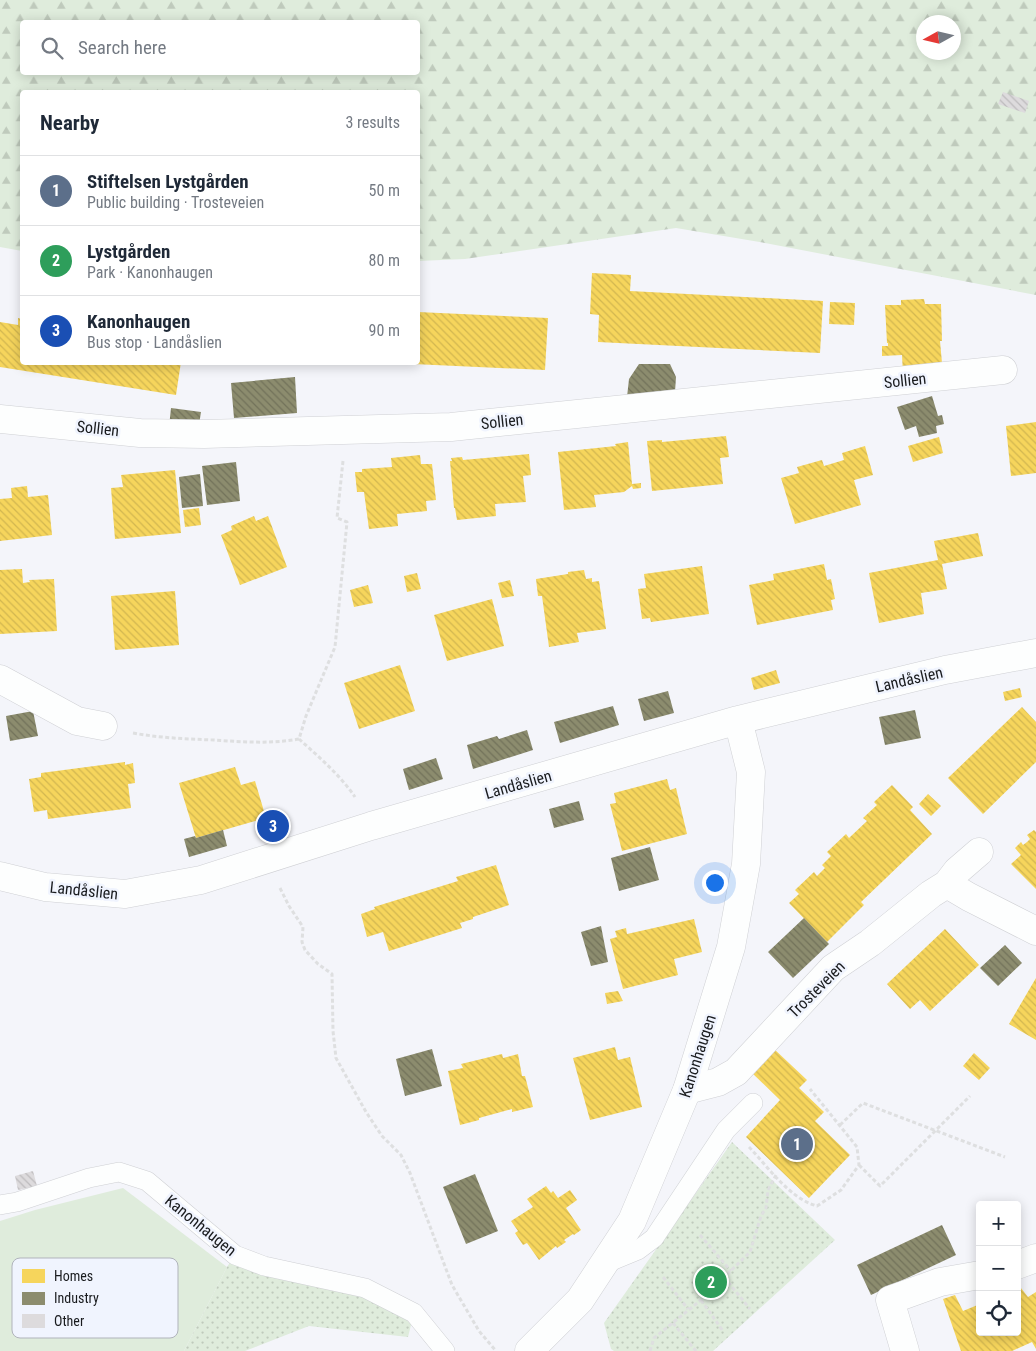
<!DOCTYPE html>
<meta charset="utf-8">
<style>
body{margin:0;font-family:"Roboto Condensed",sans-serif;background:#f2f2f3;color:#1f2937}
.controls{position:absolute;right:15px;bottom:15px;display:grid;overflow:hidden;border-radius:5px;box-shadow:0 2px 12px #0003}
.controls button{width:45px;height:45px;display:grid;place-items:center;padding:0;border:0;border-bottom:1px solid #e0e1e3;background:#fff;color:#1f2937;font:25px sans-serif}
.compass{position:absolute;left:916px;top:15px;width:45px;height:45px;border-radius:50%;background:#fff;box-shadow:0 2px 12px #0003;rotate:262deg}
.you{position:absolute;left:714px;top:882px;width:18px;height:18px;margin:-12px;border:4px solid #fff;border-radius:50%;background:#1a73e8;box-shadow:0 0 0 8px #1a73e833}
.badge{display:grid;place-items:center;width:32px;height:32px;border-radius:50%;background:#111827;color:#fff;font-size:16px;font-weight:700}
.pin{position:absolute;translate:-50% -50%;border:2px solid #fff;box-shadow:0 1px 5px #0006}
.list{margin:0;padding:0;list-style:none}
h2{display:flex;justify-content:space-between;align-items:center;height:65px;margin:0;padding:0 20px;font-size:21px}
h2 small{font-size:16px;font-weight:400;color:#747a83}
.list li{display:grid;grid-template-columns:32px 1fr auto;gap:15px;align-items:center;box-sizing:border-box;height:70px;padding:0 20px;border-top:1px solid #e0e1e3}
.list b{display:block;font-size:19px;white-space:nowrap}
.list p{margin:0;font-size:16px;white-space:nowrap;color:#747a83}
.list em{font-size:16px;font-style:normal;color:#747a83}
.icon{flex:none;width:28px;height:28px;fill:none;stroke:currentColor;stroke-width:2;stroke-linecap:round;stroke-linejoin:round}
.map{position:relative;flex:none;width:1036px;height:1351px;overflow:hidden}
.search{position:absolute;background:#fff;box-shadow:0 2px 12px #0003;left:20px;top:20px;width:400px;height:55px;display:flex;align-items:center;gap:12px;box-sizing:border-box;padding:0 18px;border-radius:5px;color:#747a83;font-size:19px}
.panel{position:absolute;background:#fff;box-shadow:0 2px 12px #0003;left:20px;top:90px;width:400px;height:275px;border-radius:5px}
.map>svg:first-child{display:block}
.grass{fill:#dfecdc}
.forest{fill:url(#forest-firs);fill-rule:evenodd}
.park{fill:url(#park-dots)}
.homes{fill:url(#homes-back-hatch)}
.industry{fill:url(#industry-back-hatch)}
.building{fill:url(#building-back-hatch)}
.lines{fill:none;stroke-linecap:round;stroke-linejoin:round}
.service-casing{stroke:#cfd0d4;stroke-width:20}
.minor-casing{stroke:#cfd0d4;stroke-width:29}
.tertiary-casing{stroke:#cfd0d4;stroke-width:29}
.path{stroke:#dedfe0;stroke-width:3;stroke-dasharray:4 2.5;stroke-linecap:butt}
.service{stroke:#fdfefe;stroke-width:19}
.minor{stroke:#fdfefe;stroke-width:28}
.tertiary{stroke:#fdfefe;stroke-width:28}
.labels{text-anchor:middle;stroke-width:5;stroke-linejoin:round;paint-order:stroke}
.street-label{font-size:16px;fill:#191b1e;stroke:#f0f4fe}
.key{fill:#f0f4fe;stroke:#b0b3bb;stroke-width:1}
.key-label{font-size:14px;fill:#191b1e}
</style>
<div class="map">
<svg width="1036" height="1351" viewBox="0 0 1036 1351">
<defs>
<pattern id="forest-firs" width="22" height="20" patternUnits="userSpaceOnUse" patternTransform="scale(1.25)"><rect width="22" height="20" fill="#dfecdc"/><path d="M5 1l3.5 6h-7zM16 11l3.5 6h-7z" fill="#bfcabc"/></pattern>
<pattern id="park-dots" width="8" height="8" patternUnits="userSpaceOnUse" patternTransform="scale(1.25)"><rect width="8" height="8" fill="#dfecdc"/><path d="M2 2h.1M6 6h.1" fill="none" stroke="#bfcabc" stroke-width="1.8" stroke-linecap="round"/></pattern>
<pattern id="homes-back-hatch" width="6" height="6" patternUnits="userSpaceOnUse" patternTransform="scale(1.25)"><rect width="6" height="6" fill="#f6d55c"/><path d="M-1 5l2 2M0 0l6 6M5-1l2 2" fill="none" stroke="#d2b650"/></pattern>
<pattern id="industry-back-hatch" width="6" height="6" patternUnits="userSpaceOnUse" patternTransform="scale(1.25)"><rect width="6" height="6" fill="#8c8c6e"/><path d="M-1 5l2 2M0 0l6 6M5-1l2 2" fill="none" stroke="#72725a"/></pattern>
<pattern id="building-back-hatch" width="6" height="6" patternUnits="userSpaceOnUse" patternTransform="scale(1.25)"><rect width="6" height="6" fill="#dddbdd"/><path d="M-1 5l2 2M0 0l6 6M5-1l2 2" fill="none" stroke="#bdbbbd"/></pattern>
</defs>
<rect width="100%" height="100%" fill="#f4f5fa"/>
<!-- grass -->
<path class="grass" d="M123 1188 227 1267 184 1351H0V1221L35 1210Z"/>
<!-- forest -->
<path class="forest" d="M0 0H1036V295L765 243 676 228 465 259 418 261V92H22V251L0 247ZM22 22H418V72H22ZM924 22H954V52H924Z"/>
<!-- park -->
<path class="park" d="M732 1142 835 1240 713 1351H614L611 1349 604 1323Z
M235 1255 414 1313 408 1337 309 1326 245 1351H184L227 1267Z"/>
<!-- homes -->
<path class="homes" d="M592 273 631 275 630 291 823 301 820 353 598 342 599 315 590 314Z
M924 299 925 304H941L942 341H940L943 374 903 375 902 355 882 356V346H888V343H887L885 305H901V300Z
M830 302 855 303 854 325 829 324Z
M418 312 548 318 545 370 413 364V362H418Z
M18 318 22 319V362H181L176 395 0 367V322L18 325Z
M1036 422V473L1011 476 1006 426Z
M726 436 729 457 720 458 723 484 652 491 647 441 662 440V442Z
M939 437 943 453 913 462 908 446Z
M628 442 632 484 641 483V488L633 489 632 486 624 492 594 495 596 507 564 510 558 452 616 446 615 444Z
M865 446 873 475 854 480 861 505 795 524 781 478 799 473 797 467 822 460 824 466 844 460 842 453Z
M529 454 531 475 523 476 526 502 495 504 496 516 457 520 455 508H454L450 461H452L451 458 462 457 463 460Z
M420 455 421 464H432L436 500 426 501 427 511 397 514 398 526 369 529 364 492H357L355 472H362V469L392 467 391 458Z
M175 470 181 533 115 539 111 488 123 487 121 475Z
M27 486 28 497 48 495 52 535 0 541V499L12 498 11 488Z
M199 508 201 525 185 527 183 510Z
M254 516 256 521 268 516 287 567 240 585 221 535 232 530 231 526Z
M978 533 983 556 942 564 947 589 921 593 924 614 879 623 869 573 938 560 934 541Z
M824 564 827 580 831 579 835 599 831 600 833 610 757 625 749 585 774 580 773 574Z
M702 566 709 614 651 622 650 618 642 619 638 589 646 588 644 574Z
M22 569 23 583 30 582 29 580 54 579 57 631 0 634V570Z
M584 570 586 579 592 578V582L599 581 606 629 577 633 579 642 549 647 542 596H538L536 579 568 574V572Z
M417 573 421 589 407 592 404 576Z
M510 580 514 596 502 598 498 583Z
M368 585 373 603 354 607 350 590Z
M175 591 179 645 115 650 111 596Z
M492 599 504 646 447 661 434 615Z
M400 665 415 711 359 729 344 683Z
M776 670 780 683 754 690 751 678Z
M1020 688 1022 697 1005 701 1003 692Z
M1022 707 1036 722V762L983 814 948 778Z
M125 762V765L133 763 135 783 128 784 131 808 48 819 47 810 34 812 29 779 41 777V773Z
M235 767 241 785 255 781 266 818 196 838 179 783Z
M667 779 670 790 676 788 687 834 622 851 610 804 616 803 614 793Z
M892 785 913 807 910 810 932 834 861 902 864 905 827 942 789 903 799 894 795 890 814 872 817 876 825 868 822 865 831 856 827 852 846 834 849 838 867 821 863 818 877 805 874 802Z
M928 794 941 806 931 816 919 804Z
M1034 830 1036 832V889L1011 864 1021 855 1015 848 1021 842 1023 845 1027 842 1030 839 1027 835Z
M496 865 509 905 473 917V919L460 923 462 928 389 951 383 932 367 937 361 914 375 909 374 907 458 881 456 877Z
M694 919 702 952 674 959 678 975 623 989 610 939 617 937 615 931 626 928 627 934Z
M945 929 979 965 930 1011 920 1000 910 1009 887 984Z
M1036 978V1040L1009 1024Z
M618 991 623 1001 607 1004 605 993Z
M615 1047 618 1060 630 1057 642 1107 590 1120 573 1058Z
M773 1048 807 1080 799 1088 824 1112 815 1121 850 1155 809 1198 746 1137 780 1100 750 1071Z
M974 1053 990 1068 979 1080 963 1066Z
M502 1054 503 1058 518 1054 522 1076H525L533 1107 512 1112V1109L479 1118V1120L460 1125 448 1071 463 1068 461 1064Z
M546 1186 551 1193 553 1191 558 1198 570 1190 577 1200 566 1208 581 1230 574 1235 573 1234 564 1240 566 1242 557 1248 556 1246 539 1260 527 1243 523 1245 515 1233 518 1231 511 1221 533 1207 527 1199Z
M1017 1283 1028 1297 1036 1292V1349L1032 1342 1012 1351H961L943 1299 955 1295 963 1311 980 1304V1332H1017Z"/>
<!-- industry -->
<path class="industry" d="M639 364H670L676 377 675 392 627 397 629 379Z
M295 377 297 413 234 418 231 383Z
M932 396 938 416 942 415 944 424 936 426 937 433 919 437 916 426 905 430 897 407Z
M171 408 201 412 198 431 169 427Z
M236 462 240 501 207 505 202 466Z
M200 474 203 506 182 508 179 477Z
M668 691 674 713 644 721 638 699Z
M613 706 619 725 560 743 554 722Z
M915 710 921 738 885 745 879 717Z
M33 711 38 736 10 741 6 716Z
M527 730 533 750 473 769 467 745 497 736 499 739Z
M436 758 443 779 409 790 403 769Z
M579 801 584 820 554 828 549 809Z
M223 830 227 846 189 857 184 839 195 836 196 838Z
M650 847 659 880 619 891 611 858Z
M804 918 829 944 793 978 768 952Z
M601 926 608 962 591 966 581 932Z
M1005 945 1022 963 998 986 980 968Z
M432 1049 442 1086 405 1096 396 1059Z
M475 1174 498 1231 466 1244 443 1187Z
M942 1225 956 1255 871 1295 857 1265Z"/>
<!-- building -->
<path class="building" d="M1003 92 1029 101 1025 113 998 104Z
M33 1171 37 1186 18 1190 15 1176Z"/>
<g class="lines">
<!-- service casing -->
<g class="service-casing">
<path id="service" d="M0 1205 17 1202 89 1178 119 1172 147 1181 235 1255 264 1266 365 1288 414 1313 445 1351
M604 1264 638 1250 654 1238 726 1130 753 1103"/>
</g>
<!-- minor casing -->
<g class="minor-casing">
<path id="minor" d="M0 419 140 433 204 434 451 427 1003 370
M0 679 77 721 103 726
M947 884 969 897 1036 931
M687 1090 718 1082 736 1072 833 968 870 943 931 894 947 884 957 871 979 852
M1017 1265 1036 1258
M905 1351 890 1300 940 1282 980 1275"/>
</g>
<!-- tertiary casing -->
<g class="tertiary-casing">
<path id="tertiary" d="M0 876 45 887 125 894 201 880 371 826 738 720 945 670 1036 653
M529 1351 580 1300 632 1221 687 1090 731 947 746 864 751 772 738 720"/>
</g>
<!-- path -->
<path class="path" d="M343 461 337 518 347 522 335 647 306 716 299 739C319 757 340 775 355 797
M133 733C160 738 187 739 214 740 243 742 271 744 299 739
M280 888 289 906 303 927 302 942 305 950 318 964 332 974 333 1031 336 1058 366 1112 382 1136 401 1155 410 1173 452 1285 479 1331 496 1351
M840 1125 863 1103 1005 1157
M749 1147C769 1168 789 1198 817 1206L841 1190 859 1165 857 1147 810 1089
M859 1165 880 1186 970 1096
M700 1235 731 1271
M663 1277 688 1309
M724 1277 750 1309
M701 1300 723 1331
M673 1323 696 1351
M650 1351 654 1338 701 1300 750 1252 761 1216 766 1208 768 1190 776 1175"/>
<!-- service -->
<use href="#service" class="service"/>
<!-- minor -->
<use href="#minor" class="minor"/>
<!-- tertiary -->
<use href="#tertiary" class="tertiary"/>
</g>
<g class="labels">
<!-- street labels -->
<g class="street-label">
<text transform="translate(905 380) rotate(-6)" y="6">Sollien</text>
<text transform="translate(502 421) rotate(-6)" y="6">Sollien</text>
<text transform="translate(98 428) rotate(6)" y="6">Sollien</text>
<text transform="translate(909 679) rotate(-13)" y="6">Landåslien</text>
<text transform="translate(518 784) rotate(-16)" y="6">Landåslien</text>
<text transform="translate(84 890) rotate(6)" y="6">Landåslien</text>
<text transform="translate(816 989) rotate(-45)" y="6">Trosteveien</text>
<text transform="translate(697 1056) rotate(-72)" y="6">Kanonhaugen</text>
<text transform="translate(201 1225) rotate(39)" y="6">Kanonhaugen</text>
</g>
</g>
<!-- legend -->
<rect x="12" y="1258" width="166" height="80" rx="8" class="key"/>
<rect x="22" y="1269" width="23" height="14" fill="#f6d55c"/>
<rect x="22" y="1292" width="23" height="13" fill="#8c8c6e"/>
<rect x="22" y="1314" width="23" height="14" fill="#dddbdd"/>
<g class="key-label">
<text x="54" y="1281">Homes</text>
<text x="54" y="1303">Industry</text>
<text x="54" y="1326">Other</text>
</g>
</svg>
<div class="controls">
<button>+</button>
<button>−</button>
<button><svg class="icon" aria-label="locate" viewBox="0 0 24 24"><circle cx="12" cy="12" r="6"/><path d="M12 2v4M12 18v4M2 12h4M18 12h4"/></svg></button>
</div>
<svg class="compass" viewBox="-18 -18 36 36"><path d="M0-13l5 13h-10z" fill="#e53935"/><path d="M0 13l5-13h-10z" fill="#747a83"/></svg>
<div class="you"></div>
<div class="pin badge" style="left:797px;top:1144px;background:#5c6f8a">1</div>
<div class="pin badge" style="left:711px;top:1282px;background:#2e9e5b">2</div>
<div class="pin badge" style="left:273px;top:826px;background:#1a4fb4">3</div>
<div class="search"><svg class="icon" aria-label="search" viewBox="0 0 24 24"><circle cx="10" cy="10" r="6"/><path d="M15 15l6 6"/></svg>Search here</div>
<section class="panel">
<h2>Nearby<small>3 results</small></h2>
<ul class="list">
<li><span class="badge" style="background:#5c6f8a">1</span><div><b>Stiftelsen Lystgården</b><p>Public building · Trosteveien</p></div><em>50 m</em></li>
<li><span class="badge" style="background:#2e9e5b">2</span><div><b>Lystgården</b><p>Park · Kanonhaugen</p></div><em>80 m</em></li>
<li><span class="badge" style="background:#1a4fb4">3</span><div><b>Kanonhaugen</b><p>Bus stop · Landåslien</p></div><em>90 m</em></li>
</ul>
</section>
</div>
